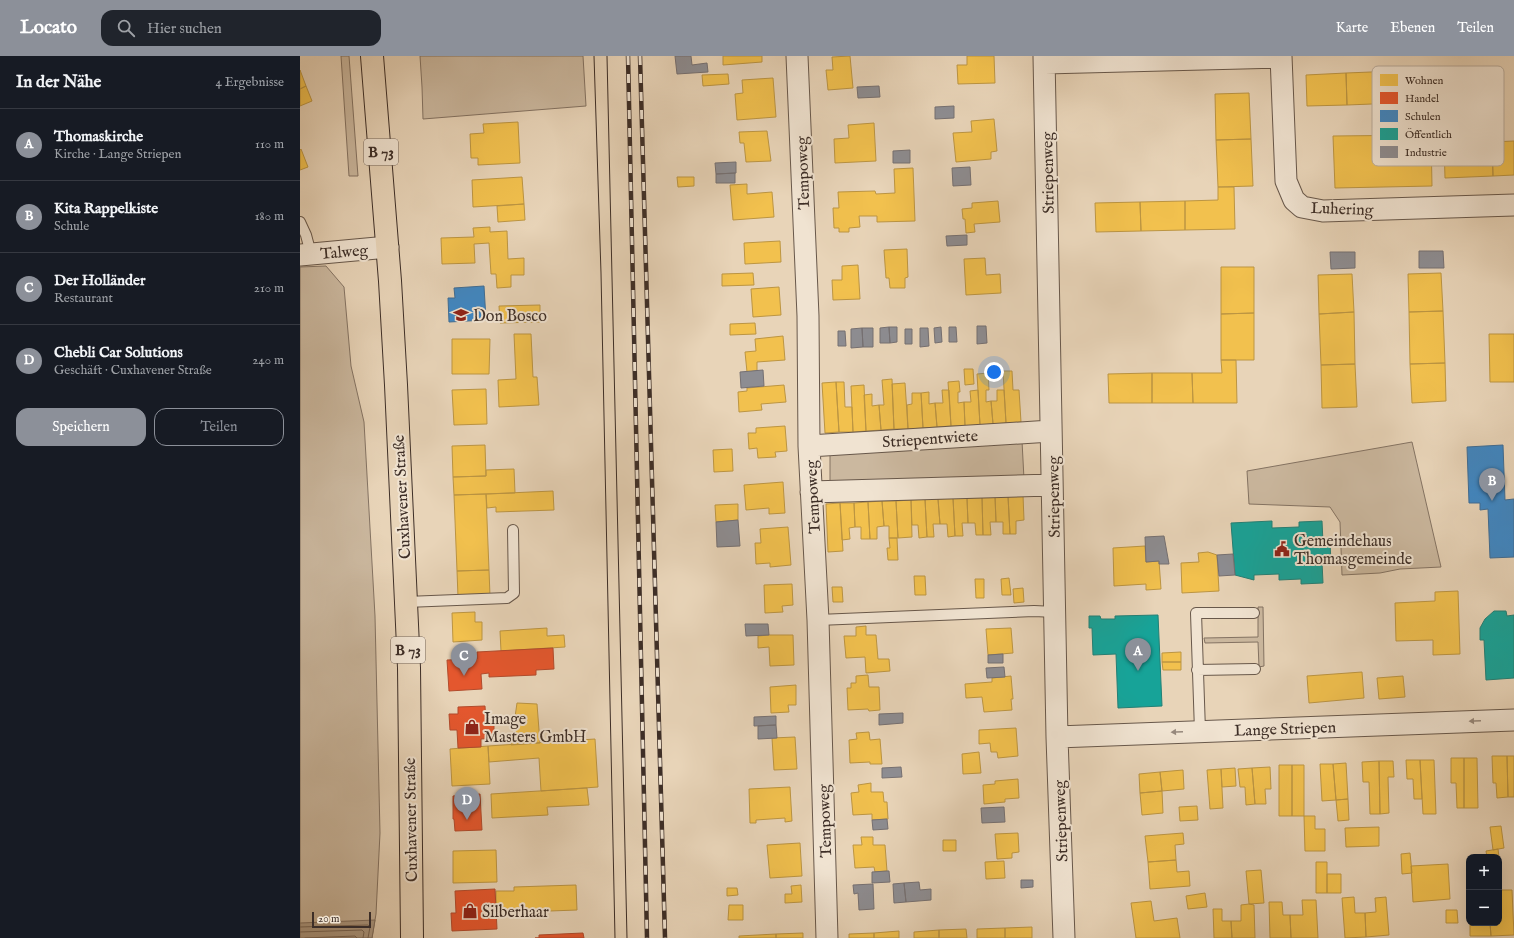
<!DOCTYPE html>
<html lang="de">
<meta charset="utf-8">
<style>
body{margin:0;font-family:"IM FELL English",serif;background:#20242c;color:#f1f3f6}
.controls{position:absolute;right:12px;bottom:12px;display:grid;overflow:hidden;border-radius:8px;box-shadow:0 4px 16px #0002}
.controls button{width:36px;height:36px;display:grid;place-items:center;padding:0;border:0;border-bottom:1px solid #363941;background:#171b24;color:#f1f3f6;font:20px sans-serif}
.scale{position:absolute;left:12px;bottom:10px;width:59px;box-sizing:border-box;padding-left:4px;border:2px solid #3d2e27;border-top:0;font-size:11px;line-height:14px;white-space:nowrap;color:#3d2e27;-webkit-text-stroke:3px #f0e3d1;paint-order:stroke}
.you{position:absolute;left:694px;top:316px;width:14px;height:14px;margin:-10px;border:3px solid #fff;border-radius:50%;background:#1a73e8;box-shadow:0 0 0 6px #1a73e833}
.badge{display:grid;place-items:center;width:26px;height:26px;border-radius:50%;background:#8c9099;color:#fff;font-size:13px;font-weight:700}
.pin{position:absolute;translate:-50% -33px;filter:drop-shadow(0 1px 2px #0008)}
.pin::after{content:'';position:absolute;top:21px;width:14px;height:12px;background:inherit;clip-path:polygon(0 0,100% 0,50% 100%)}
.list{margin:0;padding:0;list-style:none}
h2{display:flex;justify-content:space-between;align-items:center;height:52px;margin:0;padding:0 16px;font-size:17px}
h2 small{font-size:13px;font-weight:400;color:#9ea1a6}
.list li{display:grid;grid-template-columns:26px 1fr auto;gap:12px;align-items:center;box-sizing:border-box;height:72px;padding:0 16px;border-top:1px solid #363941}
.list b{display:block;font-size:15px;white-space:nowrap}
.list p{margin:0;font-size:13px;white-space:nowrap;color:#9ea1a6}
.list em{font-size:13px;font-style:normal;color:#9ea1a6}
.actions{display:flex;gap:8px;padding:12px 16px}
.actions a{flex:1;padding:9px 0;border:1px solid #8c9099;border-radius:12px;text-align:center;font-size:14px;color:#8c9099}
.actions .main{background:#8c9099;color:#fff}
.icon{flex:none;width:22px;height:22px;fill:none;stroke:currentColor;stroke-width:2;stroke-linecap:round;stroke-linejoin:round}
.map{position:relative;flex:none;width:1214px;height:882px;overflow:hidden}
header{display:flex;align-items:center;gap:24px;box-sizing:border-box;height:56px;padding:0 20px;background:#8c9099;color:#fff}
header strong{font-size:19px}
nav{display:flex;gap:22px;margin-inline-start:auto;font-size:14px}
.search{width:280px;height:36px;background:#20242c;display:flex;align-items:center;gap:10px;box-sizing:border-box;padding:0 14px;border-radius:12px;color:#9ea1a6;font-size:15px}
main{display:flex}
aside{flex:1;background:#171b24}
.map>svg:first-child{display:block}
.green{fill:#cbb89f;stroke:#847363}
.water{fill:#ae9c87;stroke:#817061}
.homes{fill:#f2c14e;stroke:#bc9542}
.shops{fill:#e4572e;stroke:#b24b2c}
.schools{fill:#3f88c5;stroke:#3e6d96}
.public{fill:#17a398;stroke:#228076}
.industry{fill:#8d8d92;stroke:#757072}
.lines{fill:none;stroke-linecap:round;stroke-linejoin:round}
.shore{stroke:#766557;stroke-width:1}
.lane-casing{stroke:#68584b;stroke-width:12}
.street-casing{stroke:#68584b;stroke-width:23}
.primary-casing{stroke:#3d2e27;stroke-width:24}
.lane{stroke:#f0e3d1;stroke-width:10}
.street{stroke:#f0e3d1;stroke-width:21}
.primary{stroke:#e8d4b8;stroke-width:22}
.tram{stroke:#3d2e27;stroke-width:1}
.rail-casing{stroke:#3d2e27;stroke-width:4.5}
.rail{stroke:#f0e3d1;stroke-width:3;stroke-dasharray:9;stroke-linecap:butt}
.oneway{fill:#96887c}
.labels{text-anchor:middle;stroke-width:4;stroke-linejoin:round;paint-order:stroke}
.shield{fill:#f0e3d1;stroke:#73645a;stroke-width:1}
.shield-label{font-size:15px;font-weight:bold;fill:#3d2e27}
.street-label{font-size:16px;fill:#3d2e27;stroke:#f0e3d1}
.poi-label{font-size:16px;fill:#3d2e27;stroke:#f0e3d1;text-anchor:start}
.key{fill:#f0e3d1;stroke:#baad9e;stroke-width:1}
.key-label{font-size:11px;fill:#3d2e27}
</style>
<header>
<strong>Locato</strong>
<div class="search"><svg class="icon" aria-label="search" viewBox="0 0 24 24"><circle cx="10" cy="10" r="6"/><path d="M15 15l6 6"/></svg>Hier suchen</div>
<nav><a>Karte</a><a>Ebenen</a><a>Teilen</a></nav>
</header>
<main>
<aside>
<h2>In der Nähe<small>4 Ergebnisse</small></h2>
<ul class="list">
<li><span class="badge">A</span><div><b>Thomaskirche</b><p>Kirche · Lange Striepen</p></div><em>110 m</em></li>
<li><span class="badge">B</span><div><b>Kita Rappelkiste</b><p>Schule</p></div><em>180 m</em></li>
<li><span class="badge">C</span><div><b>Der Holländer</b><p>Restaurant</p></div><em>210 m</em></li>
<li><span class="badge">D</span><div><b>Chebli Car Solutions</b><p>Geschäft · Cuxhavener Straße</p></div><em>240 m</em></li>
</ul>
<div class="actions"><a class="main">Speichern</a><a>Teilen</a></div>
</aside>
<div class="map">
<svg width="1214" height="882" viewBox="0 0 1214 882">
<rect width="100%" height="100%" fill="#e8d4b8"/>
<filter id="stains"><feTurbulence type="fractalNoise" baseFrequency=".005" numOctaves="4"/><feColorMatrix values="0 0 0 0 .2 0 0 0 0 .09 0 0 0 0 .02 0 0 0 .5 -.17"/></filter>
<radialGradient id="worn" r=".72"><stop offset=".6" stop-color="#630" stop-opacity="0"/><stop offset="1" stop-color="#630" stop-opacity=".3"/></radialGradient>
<!-- green -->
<path class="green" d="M41 0H49L58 120H49Z
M120 0H283L286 50 123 63 122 31Z
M26 210 44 231 51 310 64 366 75 560 80 777 76 858 72 882H0V211Z
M722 385 724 423 530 430V393Z
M1112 386 1141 511 1100 513 1080 517 1042 519 1040 466 1030 451 949 448 947 415Z
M958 551H963L964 610 959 611 958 586 905 587 904 582 958 581Z"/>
<!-- water -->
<path class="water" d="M75 864 72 882H0V867Z"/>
<!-- homes -->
<path class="homes" d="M423 0H462V6L423 9Z
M550 0 553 32 528 34 526 14H533L532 1Z
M667 0H694L695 27 658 28 657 9H667Z
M0 14 6 30 0 33Z
M1096 15 1097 47 1047 49 1046 17Z
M1046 17 1047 49 1007 50 1006 19Z
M428 18 429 28 403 30 402 19Z
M473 22 476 61 437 64 435 38 443 37 442 24Z
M6 30 12 45 0 50V33Z
M949 37 951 83 916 84 915 38Z
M694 63 697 95 691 96V103L656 106 653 77 672 76 671 65Z
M218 66 220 107 178 109V102H171L170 78 184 77 183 68Z
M574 67 576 105 535 107 534 83 549 82 548 69Z
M467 75 471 105 446 106 444 87H440L439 76Z
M1131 79 1132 130 1035 132 1033 80Z
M951 83 953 130 918 131 916 84Z
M1214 85V119L1193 120 1192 86Z
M1192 86 1193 120 1145 122 1144 88Z
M1 93 8 111 0 114V94Z
M613 112 615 165 577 166V160H559L560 171 549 172V176H539V172H534L533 152H539L538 136 575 135 576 138 595 137 594 113Z
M222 121 224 148 173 151 172 124Z
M377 121H394V130L378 131Z
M447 128V138L472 136 474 161 433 164 430 129Z
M918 131H934L935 173 885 174V145L918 144Z
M698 145 700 166 674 168 675 176 666 177 665 163H663L662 153 672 152V147Z
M885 145V174L841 175 840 146Z
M840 146 841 175 796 176 795 147Z
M224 148 225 164 198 166 197 150Z
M190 171V176L207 175 208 203 224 202V219H211V231L197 232 196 218H191L189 187 174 188 175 207 142 208 141 182 174 181 173 172Z
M480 185 481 206 445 208 444 187Z
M607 193 608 221 605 222V232H590L589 222H586L584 194Z
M685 202 686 219 700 218 701 237 666 239 664 203Z
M558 209 560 243 533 244 532 224H542V210Z
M921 211H954V257L921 258Z
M453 217 454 229 422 230V218Z
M1141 217 1143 255 1109 256 1108 218Z
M1052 218 1054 256 1019 258 1018 219Z
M479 231 481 259 453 261 451 233Z
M240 249V266L200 267 199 250Z
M1143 255 1145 307 1110 308 1109 256Z
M1054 256 1055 308 1021 309 1019 258Z
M954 257V304H921V258Z
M455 267 456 278 430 279V268Z
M214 278H231L233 321H237L239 349 199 351 198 324 216 323Z
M1189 278H1214V326H1190Z
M483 280 485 304 457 306V315L447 316 445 296 456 295 455 283Z
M152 283H190L189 318H152Z
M921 304H936L937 347H893L892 317H922Z
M1145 307 1146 345 1112 347 1110 308Z
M1055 308 1057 351 1022 352 1021 309Z
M664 313H673L674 328 665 329Z
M703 315H712L713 334H719L721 366 706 367Z
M688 317 689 334H686V346L691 345 693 368 680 369 677 318Z
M852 317V347H809L808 318Z
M852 317H892L893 347H852Z
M592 323 594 373 581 374 579 349H584L582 324Z
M659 325 660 336H658V347L664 346 665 370H651L648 326Z
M536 326H544L545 351H552L553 376H539Z
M536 326 539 376 525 377 522 327Z
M605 327 608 373H594L592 328Z
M484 329 486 346 461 348 462 354 439 356 438 336 447 335V332Z
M564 329 566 375 553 376 551 330Z
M186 333 187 368 154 369 152 334Z
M642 334H649L651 370 637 371 635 347H643Z
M678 334 680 369 665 370 664 346H671L670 335Z
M697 334H704L706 367 693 368 691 345H697Z
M629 336V348L635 347 637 371 623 372 621 337Z
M612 337H621L623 372 608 373 607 349 612 348Z
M572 338V350L579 349 581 374 566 375 564 339Z
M485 370 487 395 475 396 476 401 458 402 457 392 449 393 448 377H456V372Z
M185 389 186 420 153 421 152 390Z
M432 393 433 415 414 416 413 394Z
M214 413 215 437 154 439 153 421 186 420V414Z
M483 426 485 457 469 458V452L446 454 444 429Z
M253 435 254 454 196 456V451L187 452 186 438Z
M186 438 189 514 157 515 154 439Z
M723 439 724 464 716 465V478H710L708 440Z
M695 440 696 466H690L691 479H683L682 441Z
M695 440H708L710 478H703V466H696Z
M682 441 683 479H676L675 467H668L667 442Z
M653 442 655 480 648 481 647 468H640L638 443Z
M653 442H667L668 467H662L663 480H655Z
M625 443 627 481 619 482 618 469H612L611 444Z
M625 443H638L640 468H633L634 481H627Z
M611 444 612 481 598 482 596 445Z
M582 445 584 470 577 471V483H570L568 446Z
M582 445H596L598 482H589V470H584Z
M568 446 570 483H561V471H555L554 447Z
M540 447H554L555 471 549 472 550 483 542 484Z
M540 447 543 495 528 496 526 448Z
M438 448V464L416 466 415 449Z
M488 471 491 509 470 511V507L456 508 455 487H461L460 473Z
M589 482H597L598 504H588L587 492H590Z
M845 490 846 506 859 505 861 533 846 534V528L814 530 813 492Z
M908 496 917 499 919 535 882 537 881 507 899 506 898 497Z
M189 514 190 540 158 541 157 515Z
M614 520H625L626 539H615Z
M709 522 711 539H702L701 523Z
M675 523H684V542H676Z
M492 528 493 549 482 550 483 556 465 557 464 529Z
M532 531H542L543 546H533Z
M723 532 724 546 714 547 713 533Z
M1158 535 1160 598 1133 599V584L1096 585 1095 547 1135 545V536Z
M175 556V566H182V584L153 586 152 557Z
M566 570V579H576L578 603H589L590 615 566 617 565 601 546 602 544 580H556V571Z
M247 572V580L264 579 265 591 201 595 200 575Z
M711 572 713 597 688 599 686 573Z
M469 579H493L494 609 470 610 469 591 458 592V580Z
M881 596V606H862V597Z
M862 606H881V614H863Z
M1062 616 1064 642 1009 647 1007 620Z
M568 619 569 631H579L580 654 569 655 568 653 548 654 547 632H551V627H556V620Z
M711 620 713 643H711L712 654 684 656 682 641 666 642 665 628 692 626V622Z
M1103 620 1105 641 1079 643 1077 622Z
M496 629V649H488L489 656 471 657 470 631Z
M217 647 237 648 240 687 211 689Z
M716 672 718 700 698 702 697 696H691L690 687 679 688V674Z
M569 676 570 684 580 683 582 708H570V706L550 707 549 684 557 683 556 677Z
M495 681 497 713 474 714 472 682Z
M295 683 298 731 241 735 239 702 189 706 188 690Z
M188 690 190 728 152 730 150 693Z
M679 696 681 717 663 718 662 698Z
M1192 700H1207L1208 741 1197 742 1196 727H1193Z
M1207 700H1214V741H1208Z
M1151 702H1164V752H1157L1156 727H1151Z
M1164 702H1177L1178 752H1164Z
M1106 704H1120L1122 743H1114L1113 723H1107Z
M1120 704H1134L1136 758H1123Z
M1079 705 1080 758H1070L1069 726H1063L1062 706Z
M1079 705H1093L1094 721H1088L1089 757 1080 758Z
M1046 707 1048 743 1036 744 1033 708Z
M1020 708H1033L1036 744 1022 745Z
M979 709H992V760H979Z
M992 709H1004V760H992Z
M970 711 971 733H965L966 748H955L952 712Z
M935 712 936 730 922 731 921 713Z
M952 712 955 748 946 749 945 731H940L938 713Z
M921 713 923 752 910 753 907 714Z
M883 714 884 733 862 735 860 716Z
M860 716 862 735 840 737 839 718Z
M718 723 719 742 705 743V746L684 748 683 729 695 728V725Z
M571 727V736H583L584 746H587L588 763 572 764V758L553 759 551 737 559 736 558 729Z
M490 731 492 765 485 766V762L456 764V767H450L449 733Z
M287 732 289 749 247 751 248 759 192 762 191 738Z
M862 735 863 757 842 759 840 737Z
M1048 743 1049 764 1038 765 1036 744Z
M897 750 898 764 880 765 879 751Z
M1004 760H1015V773H1025V795H1005Z
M1201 770 1204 792 1193 794 1190 771Z
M1079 771V790L1046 791 1045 772Z
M718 777 719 796 712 797V802L697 803 695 778Z
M883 777 884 788 875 789 876 804 848 806 845 780Z
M561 781H573V789H585L587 815 575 816 574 811 555 812 553 789H562Z
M643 784H656V795H643Z
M500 787 502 820 470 822 467 789Z
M1198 793 1199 801H1187L1186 795Z
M196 794 197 826 153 827V795Z
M1110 797 1112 817 1102 818 1101 798Z
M876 804 877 816 889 815 890 830 850 833 848 806Z
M704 805 705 822 686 823 685 806Z
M1016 806H1027V837H1016Z
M1148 808 1150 843 1113 846 1111 810Z
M961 814 964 847 949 848 946 815Z
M1027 818H1041V837H1027Z
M276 829 277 854 196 857V835H214V831Z
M501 829 502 846 485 847V838H492L491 830Z
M427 832H437L438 839 427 840Z
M1199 834H1212L1214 879 1191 880 1190 867H1199Z
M905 837 907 851 888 853 886 840Z
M1054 841 1055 857H1065L1066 881 1045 882 1042 842Z
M1086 841 1089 879 1066 881 1065 857 1076 856 1075 842Z
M1002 844H1016L1018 882H991L990 859H1003Z
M851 845 854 865 877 862 880 882H836L831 847Z
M969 846H982L983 859H990L991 882H970Z
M949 848 954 849 955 882H932L931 865H941V849Z
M429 849H443V864H428Z
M913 853H922V865H931L932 882H914Z
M1146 854H1157L1158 867H1146Z
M1170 867H1190L1191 880H1170Z
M732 871V882H705V872Z
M705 872V882H677V873Z
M666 873 667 882H639V874Z
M639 874V882H614V876Z
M599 875V882H574V877Z
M503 877V882H476V878Z
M574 877V882H549V878Z
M476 878V882H439V880Z"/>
<!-- shops -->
<path class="shops" d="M253 592 254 613 236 614V619L189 621V617L181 618 182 633 149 635 147 604 177 603V596Z
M185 650 186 667H194V682L181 683V691L158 692 157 674H150L149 658H158V651Z
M180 738 182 774 155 775 154 763H153V740Z
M195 833 197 873 152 875 151 857H156L155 835Z
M283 877 284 882H235H239V879Z"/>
<!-- schools -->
<path class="schools" d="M184 230 186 264 149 266 148 242H155L154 232Z
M1203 389 1205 444 1214 443V501L1190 502 1188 453 1180 454V447H1169L1167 391Z"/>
<!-- public -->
<path class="public" d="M972 465V472L999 471V466L1022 465 1023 487H1030L1031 506H1022L1023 527 1001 528V523L979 524V518L954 519V524L935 519 931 467Z
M1194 555H1206L1207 560 1214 559V622L1186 624 1184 584H1180V572L1185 563Z
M858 559 862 650 818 652 816 598 793 599 792 572H789V560H800L801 563H815V560Z"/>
<!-- industry -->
<path class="industry" d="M375 0H391L392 9 407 7 408 16 377 18Z
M579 30 580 41 558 42 557 31Z
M654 50V62L635 63V51Z
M610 94V107H593V95Z
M436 106V117L416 118 415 107Z
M670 111 671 129 653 130 652 112Z
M435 117V127H416V118Z
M667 179V189L647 190 646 180Z
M1119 195H1143L1144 212H1119Z
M1030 196H1055V212L1031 213Z
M677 270H686L687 287 677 288Z
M589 271H597V286L590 287Z
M589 271 590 287H580V272Z
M641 271 642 286 635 287 634 272Z
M649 271H656L657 286H649Z
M562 272H573V291H563Z
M562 272 563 291 551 292V273Z
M620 272H628L629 290 620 291Z
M605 273H612V288H605Z
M538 275H545L546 290H538Z
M463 314 464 330 441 332 440 316Z
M438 464 440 490 417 491 416 466Z
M864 480 869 508H859V505L846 506 845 481Z
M933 498 935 519 919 520 917 499Z
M445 568H468L469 579 446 580Z
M703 598V607H688V599Z
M704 611 705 621 687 622 686 612Z
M603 657V667L579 669V658Z
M476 660V669L454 670V661Z
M476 669 477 682 458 683V670Z
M601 711 602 721 582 722V712Z
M704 751 705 766 682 767 681 752Z
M587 763 588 773 573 774 572 764Z
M587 815H589L590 826 572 827V816Z
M721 824H733V831L721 832Z
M619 826 620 834 631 833V844L606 846 604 827Z
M604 827 606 846 594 847 593 828Z
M573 828 574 853 559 854 558 837 554 838 553 829Z"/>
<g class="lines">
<!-- shore -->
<path class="shore" d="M0 871 68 869 70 871 68 882
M0 876 62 874 64 876 63 882
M5 882 55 880 57 882"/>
<!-- lane casing -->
<g class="lane-casing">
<path id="lane" d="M0 166 6 179 11 198
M106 546 207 542 214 537 213 474
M518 564 734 555 755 556
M897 614 955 613
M900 675 896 557H954"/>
</g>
<!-- street casing -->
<g class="street-casing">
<path id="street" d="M497 0 508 260 509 390 518 564 527 882
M744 0 757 681 764 882
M981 0 986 125 994 144 1002 151 1023 155 1214 149
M745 7 981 1
M0 199 88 191
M509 390 751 375
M511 436 752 429
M757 681 1214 664"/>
</g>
<!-- primary casing -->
<g class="primary-casing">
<path id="primary" d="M72 0 90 225 96 329 109 612 112 882"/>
</g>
<!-- lane -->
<use href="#lane" class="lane"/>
<!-- street -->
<use href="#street" class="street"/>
<!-- primary -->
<use href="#primary" class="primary"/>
<!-- tram -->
<path class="tram" d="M294 0 301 217 315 882
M307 0 327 882"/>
<!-- rail casing -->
<g class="rail-casing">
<path id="rail" d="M328 0 347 882
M340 0 365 882"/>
</g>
<!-- rail -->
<use href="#rail" class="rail"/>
</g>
<!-- one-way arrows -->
<defs><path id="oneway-solid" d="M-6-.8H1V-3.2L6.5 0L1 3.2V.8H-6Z"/></defs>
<g class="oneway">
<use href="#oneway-solid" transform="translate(1175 665) rotate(178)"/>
<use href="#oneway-solid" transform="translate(877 676) rotate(177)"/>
</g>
<!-- icons -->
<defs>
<g id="school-bare" transform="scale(1.2)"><path d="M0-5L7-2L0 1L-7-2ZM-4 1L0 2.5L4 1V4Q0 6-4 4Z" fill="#8f2418" stroke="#f0e3d1" stroke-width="2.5" paint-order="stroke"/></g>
<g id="civic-bare" transform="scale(1.2)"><path d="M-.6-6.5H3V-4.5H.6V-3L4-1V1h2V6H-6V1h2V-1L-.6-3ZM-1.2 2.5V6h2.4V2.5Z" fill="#8f2418" stroke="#f0e3d1" stroke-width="2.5" paint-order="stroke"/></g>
<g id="shop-bare" transform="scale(1.2)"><path d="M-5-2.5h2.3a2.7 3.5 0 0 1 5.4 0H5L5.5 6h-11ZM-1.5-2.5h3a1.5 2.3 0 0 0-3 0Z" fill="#8f2418" stroke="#f0e3d1" stroke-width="2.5" paint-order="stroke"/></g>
</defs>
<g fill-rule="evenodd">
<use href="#school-bare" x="161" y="259"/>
<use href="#civic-bare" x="982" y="493"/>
<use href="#shop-bare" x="172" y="671"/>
<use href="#shop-bare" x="170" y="855"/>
</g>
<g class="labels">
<!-- shield labels -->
<g class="shield">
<rect x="64" y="83" width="34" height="26" rx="3"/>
<rect x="91" y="581" width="34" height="26" rx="3"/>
</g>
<g class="shield-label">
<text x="81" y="101">B 73</text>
<text x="108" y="599">B 73</text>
</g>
<!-- street labels -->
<g class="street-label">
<text transform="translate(502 117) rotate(-92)" y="6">Tempoweg</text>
<text transform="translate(747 117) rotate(-91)" y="6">Striepenweg</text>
<text transform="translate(1042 152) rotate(2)" y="6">Luhering</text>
<text transform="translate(44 195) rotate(-5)" y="6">Talweg</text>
<text transform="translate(630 382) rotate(-4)" y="6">Striepentwiete</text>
<text transform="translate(101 441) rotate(-93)" y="6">Cuxhavener Straße</text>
<text transform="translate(512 441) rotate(-93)" y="6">Tempoweg</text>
<text transform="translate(753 441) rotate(-91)" y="6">Striepenweg</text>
<text transform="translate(985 672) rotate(-2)" y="6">Lange Striepen</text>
<text transform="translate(110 764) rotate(-91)" y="6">Cuxhavener Straße</text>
<text transform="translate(524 765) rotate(-92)" y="6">Tempoweg</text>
<text transform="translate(760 765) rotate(-92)" y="6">Striepenweg</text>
</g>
<!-- poi labels -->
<g class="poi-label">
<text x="173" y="265">Don Bosco</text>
<text x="994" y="490">Gemeindehaus<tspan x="994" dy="18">Thomasgemeinde</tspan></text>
<text x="184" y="668">Image<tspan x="184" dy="18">Masters GmbH</tspan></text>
<text x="182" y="861">Silberhaar</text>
</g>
</g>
<!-- legend -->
<rect x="1072" y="10" width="132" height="100" rx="6" class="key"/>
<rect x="1080" y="18" width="18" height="12" fill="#f2c14e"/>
<rect x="1080" y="36" width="18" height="12" fill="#e4572e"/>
<rect x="1080" y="54" width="18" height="12" fill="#3f88c5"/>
<rect x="1080" y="72" width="18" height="12" fill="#17a398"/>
<rect x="1080" y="90" width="18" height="12" fill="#8d8d92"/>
<g class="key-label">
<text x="1105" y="28">Wohnen</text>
<text x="1105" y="46">Handel</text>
<text x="1105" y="64">Schulen</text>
<text x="1105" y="82">Öffentlich</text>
<text x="1105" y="100">Industrie</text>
</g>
<rect width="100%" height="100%" filter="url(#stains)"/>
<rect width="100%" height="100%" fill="url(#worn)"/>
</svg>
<div class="controls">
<button>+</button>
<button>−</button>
</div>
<div class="scale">20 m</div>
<div class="you"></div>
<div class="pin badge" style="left:838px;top:615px">A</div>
<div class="pin badge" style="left:1192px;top:445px">B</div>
<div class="pin badge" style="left:164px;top:620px">C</div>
<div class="pin badge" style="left:167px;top:764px">D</div>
</div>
</main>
